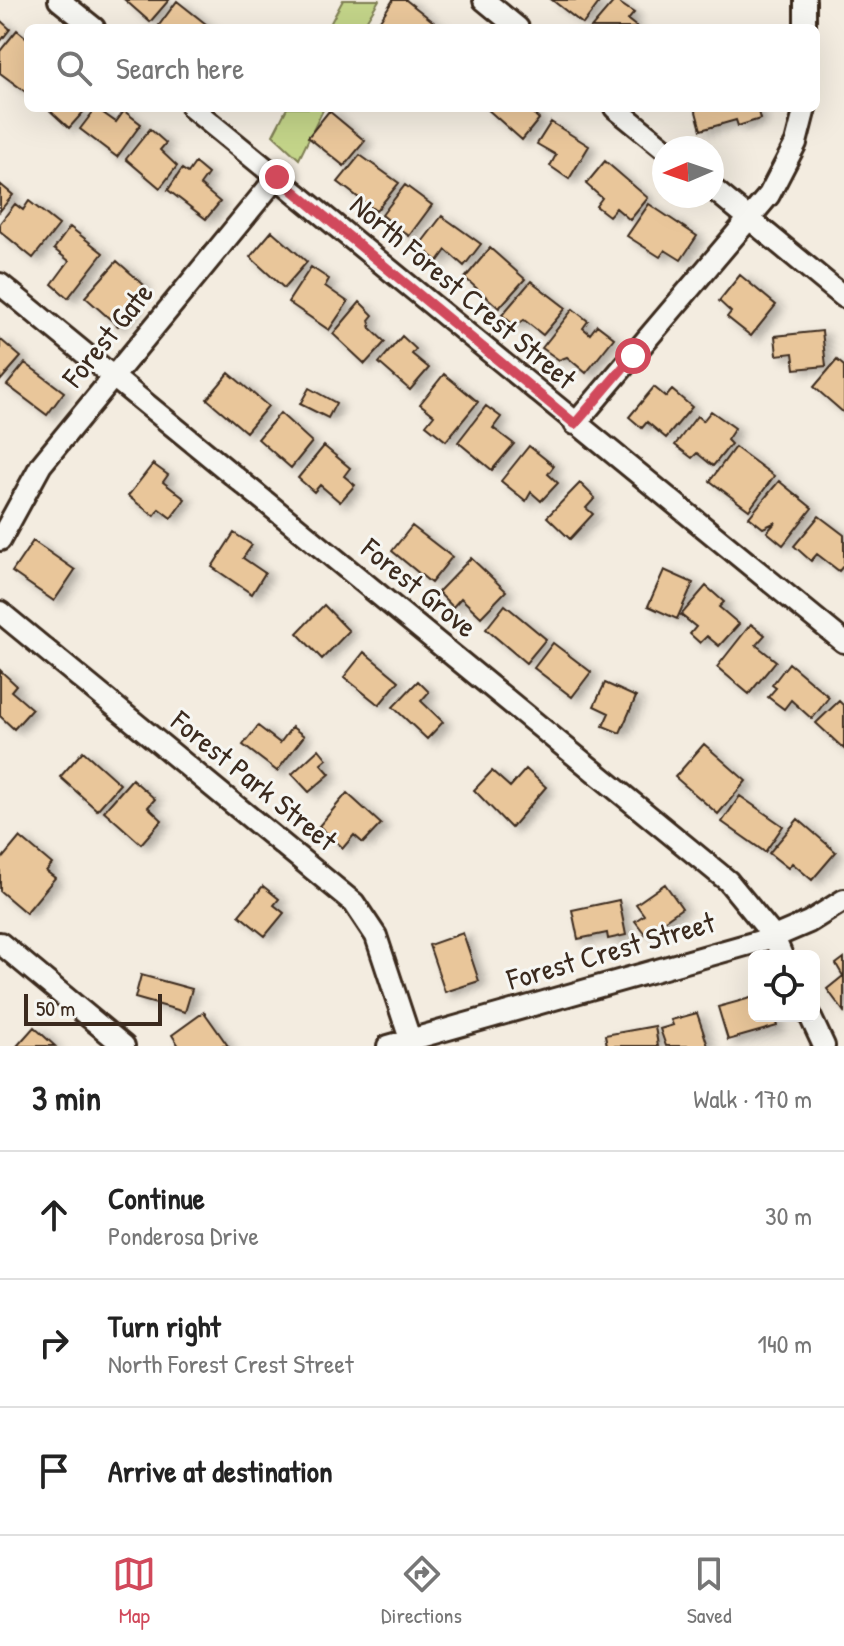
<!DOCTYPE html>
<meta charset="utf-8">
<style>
body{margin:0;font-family:"Patrick Hand",sans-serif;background:#f6f6f6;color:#222}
.controls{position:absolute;right:24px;bottom:24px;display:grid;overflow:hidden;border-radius:12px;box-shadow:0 8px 32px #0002}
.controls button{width:72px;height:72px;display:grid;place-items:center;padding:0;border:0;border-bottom:2px solid #e0e0e0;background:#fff;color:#222;font:40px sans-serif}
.compass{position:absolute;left:652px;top:136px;width:72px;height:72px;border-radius:50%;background:#fff;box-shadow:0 8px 32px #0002;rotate:268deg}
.scale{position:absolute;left:24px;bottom:20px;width:138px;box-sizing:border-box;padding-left:8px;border:4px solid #3b2a1e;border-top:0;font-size:22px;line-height:28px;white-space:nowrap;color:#3b2a1e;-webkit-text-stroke:6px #f6f6f2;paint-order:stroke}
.stop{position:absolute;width:24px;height:24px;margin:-18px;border:6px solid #d1495b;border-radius:50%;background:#fff}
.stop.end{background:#d1495b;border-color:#fff;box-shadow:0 2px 8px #0008}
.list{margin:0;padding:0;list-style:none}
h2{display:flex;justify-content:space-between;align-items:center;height:104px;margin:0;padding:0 32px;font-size:34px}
h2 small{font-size:26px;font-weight:400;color:#767676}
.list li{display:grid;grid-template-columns:52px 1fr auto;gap:24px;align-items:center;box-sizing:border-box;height:128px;padding:0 32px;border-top:2px solid #e0e0e0}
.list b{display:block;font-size:30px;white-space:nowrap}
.list p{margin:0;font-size:26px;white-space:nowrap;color:#767676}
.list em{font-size:26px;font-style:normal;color:#767676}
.icon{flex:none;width:44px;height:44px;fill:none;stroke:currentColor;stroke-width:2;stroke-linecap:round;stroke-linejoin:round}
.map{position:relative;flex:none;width:844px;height:1046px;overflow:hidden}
.search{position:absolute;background:#fff;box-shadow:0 8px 32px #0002;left:24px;right:24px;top:24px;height:88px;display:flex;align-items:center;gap:20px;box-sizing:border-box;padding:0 28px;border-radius:12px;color:#767676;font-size:30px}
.sheet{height:488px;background:#fff}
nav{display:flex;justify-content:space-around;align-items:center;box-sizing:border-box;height:112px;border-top:2px solid #e0e0e0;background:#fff;font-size:22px;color:#767676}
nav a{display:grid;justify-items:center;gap:4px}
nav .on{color:#d1495b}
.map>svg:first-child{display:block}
.green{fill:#c3d489;stroke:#7f7f54;stroke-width:2}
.building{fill:#e9c69a;stroke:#3b2a1e;stroke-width:2;filter:url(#shadow)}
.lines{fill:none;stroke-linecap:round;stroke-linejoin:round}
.minor-casing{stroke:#3b2a1e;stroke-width:26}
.minor{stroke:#f6f6f2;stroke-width:20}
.route{stroke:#d1495b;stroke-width:10}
.labels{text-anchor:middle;stroke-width:6;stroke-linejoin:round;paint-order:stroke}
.street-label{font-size:30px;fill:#3b2a1e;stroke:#f6f6f2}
</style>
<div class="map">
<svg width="844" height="1046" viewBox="0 0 844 1046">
<defs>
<filter id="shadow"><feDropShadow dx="7" dy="4" stdDeviation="4" flood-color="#0004"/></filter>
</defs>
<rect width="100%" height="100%" fill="#f3ece0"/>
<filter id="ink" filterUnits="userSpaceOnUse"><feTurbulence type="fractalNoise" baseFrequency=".0125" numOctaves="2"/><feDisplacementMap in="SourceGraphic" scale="16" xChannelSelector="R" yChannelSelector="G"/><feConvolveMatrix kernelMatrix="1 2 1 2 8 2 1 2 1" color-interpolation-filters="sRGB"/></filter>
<g filter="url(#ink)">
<!-- green -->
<path class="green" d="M343 0H379L362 28H328Z
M287 108H324L299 159 273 135Z"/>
<!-- building -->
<path class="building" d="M125 0H169L150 22Z
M393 0H406L440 27 375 28Z
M552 0H601L583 24Z
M615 0 634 13 628 20 638 28H591Z
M177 1 211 28H157Z
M0 20 10 29 0 42Z
M17 30 28 39 27 93 0 73V51Z
M47 108H87L69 128Z
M96 108 116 122 124 111 141 124 117 157 80 129Z
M486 108H527L539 119 522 140Z
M695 108H757L760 119 738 126 736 120 701 130Z
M329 111 365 141 344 166 308 137Z
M551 122 589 146 569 179 550 166 556 155 537 144Z
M150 129 166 143 160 150 177 166 160 188 126 159Z
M360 155 399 183 376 211 338 182Z
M605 161 648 198 630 220 616 208 609 216 596 206 602 198 586 184Z
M195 163 208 174 200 185 220 202 206 219 168 190 182 169 188 173Z
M0 184 13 195 0 211Z
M405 185 432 205 409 236 382 215Z
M29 201 59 225 33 258 0 231V223L15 204 23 210Z
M649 204 697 236 681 260 665 250 660 257 627 236Z
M442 216 481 244 464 266 446 250 438 261 419 246Z
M70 227 103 253 68 298 52 284 69 261 54 249Z
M272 231 307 262 284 288 250 257Z
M490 248 525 279 499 308 465 278Z
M117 261 144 285 129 301 135 307 118 326 85 297Z
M311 267 329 279 325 286 348 302 329 330 288 302Z
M740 275 776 305 751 336 727 317 731 312 719 301Z
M531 281 566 308 543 335 524 320 515 326 502 315Z
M360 302 373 315 369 320 371 329 385 342 365 364 333 334Z
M573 309 588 321 583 328 590 334 597 325 614 338 586 373 567 357 559 360 542 348Z
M822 331 826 366 795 369 793 353 777 355 775 336Z
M402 336 416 349 412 354 429 368 410 390 379 363Z
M0 339 21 357 0 381Z
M837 360 844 366V413L814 387Z
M25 363 64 392 47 415 7 385Z
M229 373 268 406 246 432 207 399Z
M444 374 478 402 446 441 426 425 434 415 420 404Z
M654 387 666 397 672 390 692 407 666 438 647 422 642 428 629 417Z
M309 388 336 403 328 418 300 404Z
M486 406 501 417 493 428 514 444 492 470 458 442Z
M711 411 735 428 727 440 731 444 713 466 697 453 692 458 675 445 697 416 703 421Z
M280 413 312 442 291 468 258 439Z
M324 446 350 468 344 476 355 485 340 502 320 485 314 492 298 478Z
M529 446 554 466 548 474 558 483 541 501 531 492 526 501 501 481Z
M735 447 774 476 749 510 710 481Z
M153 464 168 475 163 482 185 499 171 518 159 509 154 516 128 496Z
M779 481 812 508 783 545 767 532 776 522 763 528 749 517Z
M580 483 595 498 586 508 593 514 570 539 547 517Z
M819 516 844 535V565L839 571 817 554 811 561 794 546Z
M412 526 452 557 431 583 392 551Z
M234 533 252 545 243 558 265 573 252 594 212 567Z
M33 541 75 570 54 601 12 572Z
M471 558 506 591 481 617 461 598 453 607 438 592Z
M664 570 693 583 677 619 648 606Z
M706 586 724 602 719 607 739 624 719 646 707 636 700 643 690 634 696 627 681 615Z
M324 605 349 631 322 659 297 633Z
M505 605 546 639 526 663 486 629Z
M751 624 765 635 756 645 776 661 749 694 717 667Z
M553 643 591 672 572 697 534 668Z
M364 652 399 681 379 705 344 677Z
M789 663 829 697 812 719 791 700 784 709 768 697 776 688 772 685Z
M0 670 16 685 11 691 32 709 14 729 0 716Z
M418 681 429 692 421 701 443 722 427 739 393 707Z
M605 683 636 697 620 733 603 726 609 713 594 706Z
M839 701 844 706V749L816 723Z
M258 726 280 743 292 727 304 736 277 771 243 745Z
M704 744 746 781 718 814 675 777Z
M319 749 327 759 321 764 330 774 309 792 292 774Z
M83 751 120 784 97 810 60 777Z
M526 769 546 787 511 828 474 790 492 771 510 787Z
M132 779 155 799 148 807 162 820 141 844 104 811Z
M347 793 381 824 363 843 354 835 343 848 319 826Z
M740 796 783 826 765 852 722 822Z
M798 819 836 852 812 880 792 863 788 868 769 853Z
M20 837 52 864 46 871 55 878 26 913 0 891V861Z
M665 884 682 908 645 934 635 921 644 915 636 904Z
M263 886 279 899 274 905 284 913 265 936 239 915Z
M619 900 626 935 608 939 607 933 578 939 572 910Z
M463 933 479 981 445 992 429 945Z
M844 958V1012L827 989 843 976 836 964Z
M141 975 192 989 185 1012 135 998Z
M754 997V1016H774L777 1026 728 1040 718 1007Z
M204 1012 228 1046H179L172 1035Z
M697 1013 708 1046H666L660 1029 673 1025 671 1020Z
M655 1026 658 1046H607L605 1035Z
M34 1027 55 1046H17Z"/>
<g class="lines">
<!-- minor casing -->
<g class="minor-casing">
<path id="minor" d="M59 0 94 28
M484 0 518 28
M805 0V28
M192 108 844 642
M615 108 664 148
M712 188 844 297
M0 284 728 881 774 937 782 956
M575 424 769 195 796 143 805 108
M0 540 41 465 277 177
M0 612 354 903 376 936 410 1039
M0 943 124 1046
M810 1016 824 1046
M388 1046 774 937 809 922 844 900"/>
</g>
<!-- minor -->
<use href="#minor" class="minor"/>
</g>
</g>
<g class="lines" filter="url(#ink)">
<!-- route -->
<path class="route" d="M277 177 575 424 633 356"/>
</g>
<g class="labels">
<!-- street labels -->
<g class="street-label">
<text transform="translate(463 292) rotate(40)" y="10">North Forest Crest Street</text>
<text transform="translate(108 335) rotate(-51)" y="10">Forest Gate</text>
<text transform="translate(419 588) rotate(39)" y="10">Forest Grove</text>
<text transform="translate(254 781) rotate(39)" y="10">Forest Park Street</text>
<text transform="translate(611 951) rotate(-16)" y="10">Forest Crest Street</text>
</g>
</g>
</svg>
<div class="controls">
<button><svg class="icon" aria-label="locate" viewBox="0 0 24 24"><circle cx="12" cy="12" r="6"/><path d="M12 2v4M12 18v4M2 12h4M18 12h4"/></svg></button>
</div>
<svg class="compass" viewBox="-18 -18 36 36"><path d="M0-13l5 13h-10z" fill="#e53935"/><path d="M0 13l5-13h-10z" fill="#767676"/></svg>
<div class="scale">50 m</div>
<div class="stop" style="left:633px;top:356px"></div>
<div class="stop end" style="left:277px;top:177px"></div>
<div class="search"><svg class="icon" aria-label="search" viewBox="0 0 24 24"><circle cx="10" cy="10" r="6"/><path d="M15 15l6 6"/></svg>Search here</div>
</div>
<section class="sheet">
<h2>3 min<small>Walk · 170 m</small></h2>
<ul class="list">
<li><svg class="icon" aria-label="ahead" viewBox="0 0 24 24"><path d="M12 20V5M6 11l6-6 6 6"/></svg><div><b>Continue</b><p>Ponderosa Drive</p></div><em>30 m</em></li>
<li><svg class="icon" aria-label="right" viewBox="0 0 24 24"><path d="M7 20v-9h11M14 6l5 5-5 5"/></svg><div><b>Turn right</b><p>North Forest Crest Street</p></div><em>140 m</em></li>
<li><svg class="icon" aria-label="arrive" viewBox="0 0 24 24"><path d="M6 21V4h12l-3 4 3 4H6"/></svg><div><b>Arrive at destination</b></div></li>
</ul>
</section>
<nav>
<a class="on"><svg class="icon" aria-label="map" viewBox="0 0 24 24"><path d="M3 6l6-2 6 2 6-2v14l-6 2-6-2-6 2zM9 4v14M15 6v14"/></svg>Map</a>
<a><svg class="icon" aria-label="directions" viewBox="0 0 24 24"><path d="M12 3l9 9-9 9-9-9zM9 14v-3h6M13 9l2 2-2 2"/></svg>Directions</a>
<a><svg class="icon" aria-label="saved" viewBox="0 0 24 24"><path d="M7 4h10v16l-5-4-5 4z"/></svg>Saved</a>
</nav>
